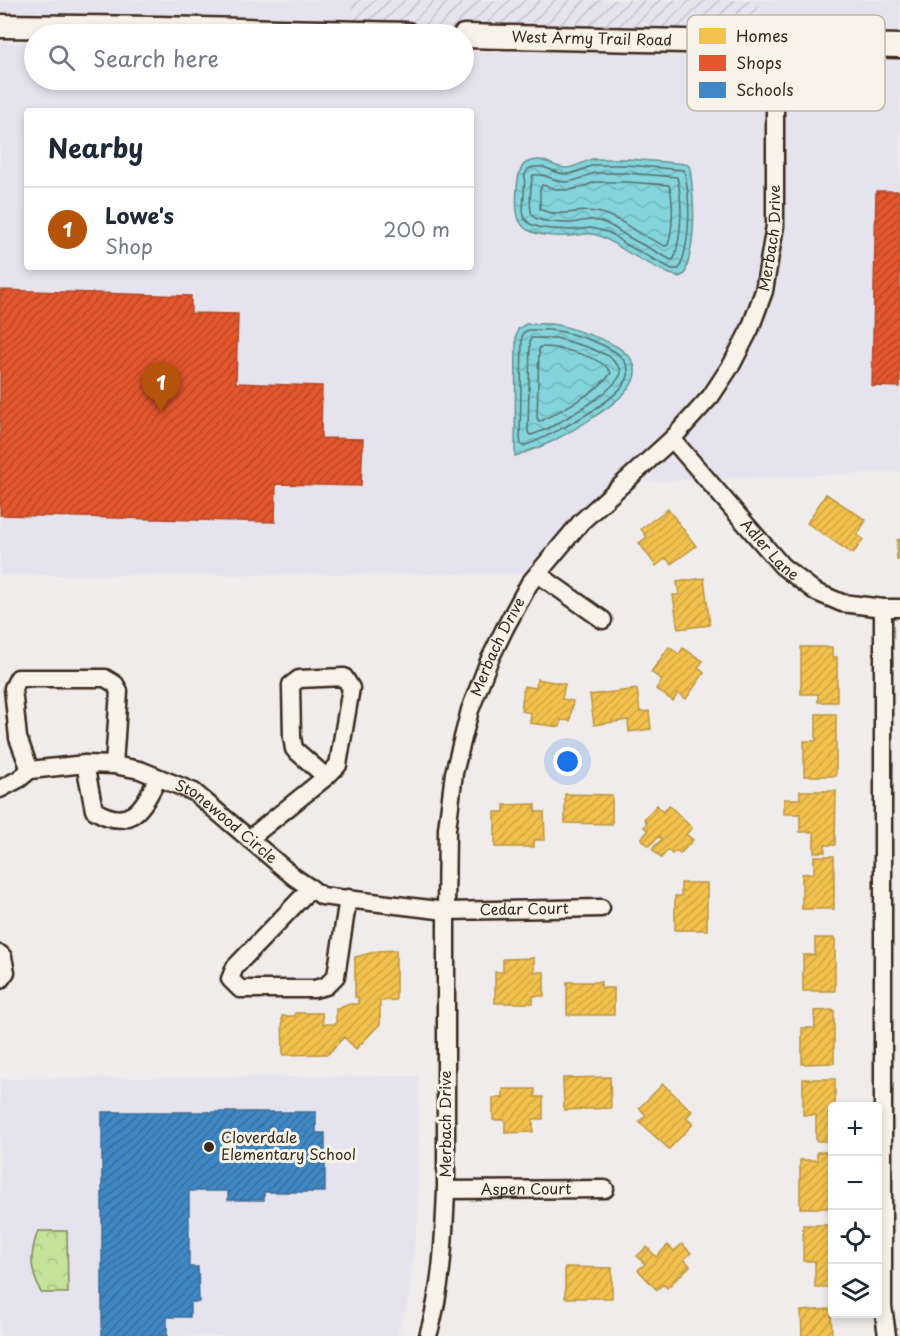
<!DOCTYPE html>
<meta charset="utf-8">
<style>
body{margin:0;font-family:"Playpen Sans",sans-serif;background:#f2f2f3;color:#1f2937}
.controls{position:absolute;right:18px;bottom:18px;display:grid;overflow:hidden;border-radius:6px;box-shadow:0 3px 9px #0003}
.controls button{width:54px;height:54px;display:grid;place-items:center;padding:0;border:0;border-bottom:2px solid #e0e1e3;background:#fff;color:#1f2937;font:30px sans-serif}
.you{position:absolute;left:568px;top:762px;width:21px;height:21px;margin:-15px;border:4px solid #fff;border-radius:50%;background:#1a73e8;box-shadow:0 0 0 9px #1a73e833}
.badge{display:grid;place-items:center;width:39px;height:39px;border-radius:50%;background:#b45309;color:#fff;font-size:20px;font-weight:700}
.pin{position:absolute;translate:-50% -50px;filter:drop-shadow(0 2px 3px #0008)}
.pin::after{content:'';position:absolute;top:32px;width:21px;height:18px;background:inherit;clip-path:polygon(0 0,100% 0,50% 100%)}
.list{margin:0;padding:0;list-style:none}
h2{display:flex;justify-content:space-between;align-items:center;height:78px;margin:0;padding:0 24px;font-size:26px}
h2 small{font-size:20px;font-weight:400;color:#747a83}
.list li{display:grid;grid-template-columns:39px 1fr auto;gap:18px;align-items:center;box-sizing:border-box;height:84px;padding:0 24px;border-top:2px solid #e0e1e3}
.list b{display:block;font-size:22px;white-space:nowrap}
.list p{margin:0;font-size:20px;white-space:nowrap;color:#747a83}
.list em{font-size:20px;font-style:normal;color:#747a83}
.icon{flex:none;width:33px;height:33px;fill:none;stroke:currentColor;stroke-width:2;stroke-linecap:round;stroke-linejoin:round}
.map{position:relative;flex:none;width:900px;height:1336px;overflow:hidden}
.search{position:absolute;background:#fff;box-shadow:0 3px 9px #0003;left:24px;top:24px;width:450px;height:66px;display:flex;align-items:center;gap:15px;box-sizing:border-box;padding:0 21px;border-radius:33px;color:#747a83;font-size:22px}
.panel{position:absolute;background:#fff;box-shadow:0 3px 9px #0003;left:24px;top:108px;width:450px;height:162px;border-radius:6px}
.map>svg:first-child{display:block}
.built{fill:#e5e3ee;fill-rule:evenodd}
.industrial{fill:url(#industrial-furrows)}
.forest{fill:url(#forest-crowns);stroke:#80865c;stroke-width:1.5}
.water{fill:url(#water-waves);stroke:#66918f;stroke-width:1.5}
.homes{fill:url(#homes-hatch);stroke:#bb9440;stroke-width:1.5}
.shops{fill:url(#shops-hatch);stroke:#b14a29;stroke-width:1.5}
.schools{fill:url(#schools-hatch);stroke:#3e6c93;stroke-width:1.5}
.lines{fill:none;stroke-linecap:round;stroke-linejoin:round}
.shore{stroke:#586e6a;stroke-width:1.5}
.minor-casing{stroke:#3b2a1e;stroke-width:21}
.major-casing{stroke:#3b2a1e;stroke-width:27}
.minor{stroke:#f7f3e8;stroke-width:16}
.major{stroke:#f7f3e8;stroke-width:22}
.poi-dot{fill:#3b2a1e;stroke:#f7f3e8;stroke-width:2}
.labels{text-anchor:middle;stroke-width:6;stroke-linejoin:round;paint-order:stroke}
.street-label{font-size:15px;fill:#3b2a1e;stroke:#f7f3e8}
.poi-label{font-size:15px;fill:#3b2a1e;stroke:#f7f3e8;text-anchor:start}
.key{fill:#f7f3e8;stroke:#bfb7ab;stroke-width:1.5}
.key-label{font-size:16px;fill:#3b2a1e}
</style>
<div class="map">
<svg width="900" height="1336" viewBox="0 0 900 1336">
<defs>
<pattern id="industrial-furrows" width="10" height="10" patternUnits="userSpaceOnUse" patternTransform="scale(1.5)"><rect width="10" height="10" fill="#e5e3ee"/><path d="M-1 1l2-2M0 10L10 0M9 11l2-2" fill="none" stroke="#c5c3cc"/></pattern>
<pattern id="forest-crowns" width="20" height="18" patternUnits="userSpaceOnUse" patternTransform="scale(1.5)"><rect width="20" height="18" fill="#c4e299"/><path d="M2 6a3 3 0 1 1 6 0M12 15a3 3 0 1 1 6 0" fill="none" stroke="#a9c283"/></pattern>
<pattern id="water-waves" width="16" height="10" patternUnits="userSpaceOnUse" patternTransform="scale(1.5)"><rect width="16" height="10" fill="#83d5db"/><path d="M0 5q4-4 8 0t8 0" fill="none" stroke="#72b7bc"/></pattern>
<pattern id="homes-hatch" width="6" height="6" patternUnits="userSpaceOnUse" patternTransform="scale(1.5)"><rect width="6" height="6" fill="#f2c14e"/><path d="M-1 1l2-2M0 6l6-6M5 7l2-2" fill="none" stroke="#d0a644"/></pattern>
<pattern id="shops-hatch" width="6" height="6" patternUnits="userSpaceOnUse" patternTransform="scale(1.5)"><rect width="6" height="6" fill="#e4572e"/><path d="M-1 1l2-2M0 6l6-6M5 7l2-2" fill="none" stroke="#ba4827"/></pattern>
<pattern id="schools-hatch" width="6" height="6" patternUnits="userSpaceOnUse" patternTransform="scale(1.5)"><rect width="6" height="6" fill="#3f88c5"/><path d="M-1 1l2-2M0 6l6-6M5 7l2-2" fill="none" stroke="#366f9f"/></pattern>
</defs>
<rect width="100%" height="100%" fill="#efeceb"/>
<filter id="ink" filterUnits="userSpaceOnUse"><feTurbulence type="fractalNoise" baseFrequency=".0167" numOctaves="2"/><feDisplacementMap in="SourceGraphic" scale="12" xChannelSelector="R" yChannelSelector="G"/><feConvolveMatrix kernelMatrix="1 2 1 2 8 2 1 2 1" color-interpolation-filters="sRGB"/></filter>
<g filter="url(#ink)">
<!-- built -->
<path class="built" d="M0 0H352V27L0 18Z
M760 0H900V37L760 35Z
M0 42 34 43V80H464V52L766 53 767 200 764 235 755 291 729 353 668 432 528 574 0 575ZM27 111H471V267H27Z
M784 51 900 54V472L635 482 692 429 740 366 770 299 784 230Z
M419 1076 418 1214 408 1302 397 1336H0V1079Z"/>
<!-- industrial -->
<path class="industrial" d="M352 0H760V35L352 27Z"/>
<!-- forest -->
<path class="forest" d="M38 1231H67L68 1293H41C30 1269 29 1256 38 1231Z"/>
<!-- water -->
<path class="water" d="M592 159H628L687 164 690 168C695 206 696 237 685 274L679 277 670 274C653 266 636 258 621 248 610 242 605 236 592 234 585 233 577 236 569 236 557 237 539 236 528 230 525 229 521 224 519 220 515 209 515 169 526 163 544 154 552 168 566 168 574 168 584 162 592 159Z
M526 324C536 324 547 323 558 325 563 326 570 328 575 330 595 336 646 351 633 381 624 402 574 430 553 441 541 447 528 451 515 456L516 337 518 329Z"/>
<!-- homes -->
<path class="homes" d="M826 494 866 520 857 535 863 539 853 554 807 523Z
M668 509 696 546 671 564 666 558 656 566 639 543 647 537 641 529Z
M900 539V560H897V540Z
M704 578 710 625 678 629 673 595H679L677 582Z
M669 647 679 654 683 648 703 661 698 668 704 673 686 699 678 693 673 701 656 689 662 680 651 672Z
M801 647H832V657H837V702H818V694H801Z
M537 679 565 684 562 699 573 701 570 721 561 720 560 727 530 723 531 713 521 711 524 686 536 688Z
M637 689 640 712 649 711 651 729 629 732 628 720 594 725 590 695Z
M816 714H836V776H804V741H816Z
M800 791H836L835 845H825V852H814V832H800V814H784V799H800Z
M565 794 612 795V824L565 823Z
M535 804V812H544L545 840H534V847H495V812H504V805Z
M657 805 663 812 669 805 692 828 686 834 693 840 680 854 676 851 672 854 668 850 661 858 652 849 662 839 659 836 649 846 641 839 648 831 644 827 647 823 644 819Z
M814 856H834V909H802V874L814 873Z
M681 883H707V930H675V896H681Z
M815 938H835V991H803V955H815Z
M396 950V1000L380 1001V1024L356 1049 344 1037 328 1054 283 1055 282 1016H295V1013H322L323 1024H336V1009L350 1004H358V997H355V957L378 951Z
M534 958V972H544V996H533V1003H495V972H503V959Z
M567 982H601V988H614V1015H567Z
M834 1010V1063L802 1064V1028H815L814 1011Z
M610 1077 611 1108 564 1110 563 1078Z
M803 1079H835V1106H832V1141H816V1115H803Z
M663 1084 692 1111 686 1118 693 1124 669 1149 639 1122 646 1115 639 1108Z
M503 1089H535V1097H543V1119H533V1132L505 1133V1120H493V1098H503Z
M817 1152H832V1208H800V1160H817Z
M803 1225H832V1287H815V1261H803Z
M682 1244 691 1253 684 1259 690 1266 667 1288 663 1284 657 1290 638 1270 645 1264 637 1256 647 1247 656 1257 668 1245 674 1251Z
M565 1267 612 1268V1298H565Z
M831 1309 832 1336H802L801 1311Z"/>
<!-- shops -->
<path class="shops" d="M876 191H900V387L872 386Z
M0 290 191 296V313L238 314 236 383 322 386 321 438 363 439 361 486 276 484 275 522 0 515Z"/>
<!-- schools -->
<path class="schools" d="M102 1112H316V1133H325V1192H264V1200H228V1191H189V1267H198L199 1302H190V1317H167V1336H102Z"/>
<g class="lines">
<!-- shore -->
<path class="shore" d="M594 165H627L684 170C691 199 691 242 679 269H672L623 243 613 235 607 232 591 228 570 230 541 228 530 224 525 219 523 212 525 175 528 169C545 162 550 173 566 174 575 174 585 168 594 165Z
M595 173H627L677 177C683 202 682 234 674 259L671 260C657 252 643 245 630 238 616 230 610 222 592 220 584 219 577 223 569 223 562 223 537 222 533 216 528 211 531 182 533 175 547 173 553 182 567 182 576 182 586 175 595 173Z
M596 182H627L669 185C674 201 673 229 668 245L665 246C653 240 641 235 631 228 620 220 610 215 597 212 579 208 558 219 540 209V190L542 185C546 186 551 188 556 189 571 192 582 187 596 182Z
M528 330C537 330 547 329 556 331 569 332 601 343 612 350 621 355 630 365 628 376 622 400 547 438 523 446L521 444 520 438 522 338 523 333Z
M531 338H556L587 347 609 356 620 368C621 373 622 373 619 377 610 394 549 431 530 435L528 432 530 341Z
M540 347C557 346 604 357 611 373 598 392 563 409 543 420L539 421 537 418 539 350Z"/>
<!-- minor casing -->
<g class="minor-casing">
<g id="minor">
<path id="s1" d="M672 439 782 566 816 592 842 603 883 608H900"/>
<path d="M538 574 603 620"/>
<path d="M883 608V1306L887 1336"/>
<path d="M85 764 94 810C131 833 143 807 158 778"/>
<path d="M30 770 18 738 13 688 18 678H105L115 684 119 691 114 765"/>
<path id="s2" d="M0 789 19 779 30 770 85 764 114 765 140 770 194 792 294 877 322 896 446 911 601 908"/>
<path d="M249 839 326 777 338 765 351 688 344 677 299 679 291 685 292 737 294 749 326 777"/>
<path d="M311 888 235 967 230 979 240 989H314L326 986 336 976 348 898"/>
<path d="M0 954 3 957 6 972 0 980"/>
<path id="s3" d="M446 1190 605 1189"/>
<path id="s4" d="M428 1336C442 1289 444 1239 446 1190V911L447 829 454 773 470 710 489 661 505 628 529 584 581 522 672 439 711 396 732 364 750 329 764 291 775 226V43"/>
</g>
</g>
<!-- major casing -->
<g class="major-casing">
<g id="major">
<path d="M0 26 159 28 407 34"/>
<path id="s5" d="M464 36 900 46"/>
</g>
</g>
<!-- minor -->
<use href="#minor" class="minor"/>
<!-- major -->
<use href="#major" class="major"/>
</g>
</g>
<!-- markers -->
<circle class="poi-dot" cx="209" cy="1147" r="6"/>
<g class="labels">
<!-- street labels -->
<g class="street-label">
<text dy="5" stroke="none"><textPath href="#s5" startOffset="128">West Army Trail Road</textPath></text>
<text dy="5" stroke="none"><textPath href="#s4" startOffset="1203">Merbach Drive</textPath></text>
<text dy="5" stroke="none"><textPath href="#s1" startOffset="148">Adler Lane</textPath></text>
<text dy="5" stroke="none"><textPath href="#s4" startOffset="699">Merbach Drive</textPath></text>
<text dy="5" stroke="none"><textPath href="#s2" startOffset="248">Stonewood Circle</textPath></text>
<text dy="5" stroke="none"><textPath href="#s2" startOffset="573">Cedar Court</textPath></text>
<text transform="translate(446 1124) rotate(-90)" y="5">Merbach Drive</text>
<text dy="5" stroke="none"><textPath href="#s3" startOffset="80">Aspen Court</textPath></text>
</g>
<!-- poi labels -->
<g class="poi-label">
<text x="221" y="1143">Cloverdale<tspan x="221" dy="17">Elementary School</tspan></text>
</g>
</g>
<!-- legend -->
<rect x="687" y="15" width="198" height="96" rx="9" class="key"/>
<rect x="699" y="28" width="27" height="16" fill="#f2c14e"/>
<rect x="699" y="55" width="27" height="16" fill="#e4572e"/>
<rect x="699" y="82" width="27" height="16" fill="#3f88c5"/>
<g class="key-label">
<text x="736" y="42">Homes</text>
<text x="736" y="69">Shops</text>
<text x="736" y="96">Schools</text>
</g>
</svg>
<div class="controls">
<button>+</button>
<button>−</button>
<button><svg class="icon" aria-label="locate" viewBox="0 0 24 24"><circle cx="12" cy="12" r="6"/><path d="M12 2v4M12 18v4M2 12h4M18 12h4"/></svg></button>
<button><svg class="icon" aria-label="layers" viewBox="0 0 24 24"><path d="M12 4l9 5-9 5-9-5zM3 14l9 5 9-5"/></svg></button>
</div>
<div class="you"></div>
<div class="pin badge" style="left:161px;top:412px">1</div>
<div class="search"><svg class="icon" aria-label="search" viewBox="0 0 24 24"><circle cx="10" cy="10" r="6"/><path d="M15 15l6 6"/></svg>Search here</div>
<section class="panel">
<h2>Nearby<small></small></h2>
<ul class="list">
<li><span class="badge">1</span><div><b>Lowe's</b><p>Shop</p></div><em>200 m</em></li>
</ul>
</section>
</div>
